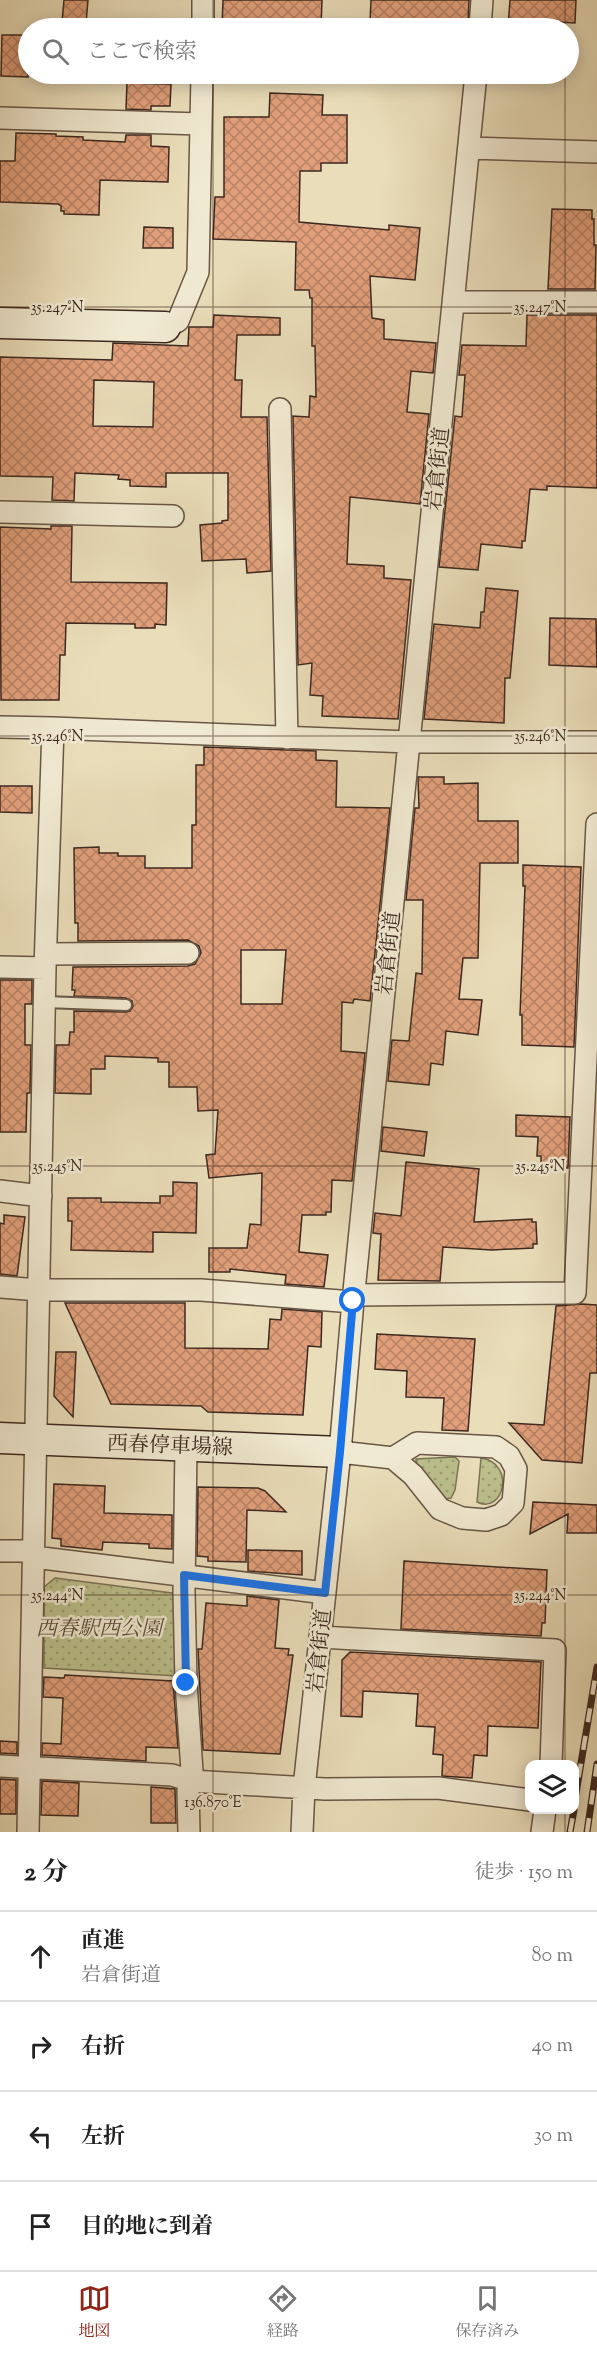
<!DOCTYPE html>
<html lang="ja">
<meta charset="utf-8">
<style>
body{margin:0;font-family:"Sorts Mill Goudy","Noto Serif JP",serif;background:#f2f2f2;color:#222}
.controls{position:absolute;right:18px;bottom:18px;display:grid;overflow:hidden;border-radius:12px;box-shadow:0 3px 15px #0003}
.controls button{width:54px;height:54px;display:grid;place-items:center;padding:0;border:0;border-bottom:2px solid #e0e0e0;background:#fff;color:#222;font:30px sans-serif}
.stop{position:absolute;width:18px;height:18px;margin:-14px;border:4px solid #1a73e8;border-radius:50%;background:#fff}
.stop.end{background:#1a73e8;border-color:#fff;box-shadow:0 2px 6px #0008}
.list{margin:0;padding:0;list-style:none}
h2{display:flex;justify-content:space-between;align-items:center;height:78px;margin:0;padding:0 24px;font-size:26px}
h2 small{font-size:20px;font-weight:400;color:#767676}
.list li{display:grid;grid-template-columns:39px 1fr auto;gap:18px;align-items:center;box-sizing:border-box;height:90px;padding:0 24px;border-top:2px solid #e0e0e0}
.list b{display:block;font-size:22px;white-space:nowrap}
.list p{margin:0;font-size:20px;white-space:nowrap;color:#767676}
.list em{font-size:20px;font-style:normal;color:#767676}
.icon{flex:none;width:33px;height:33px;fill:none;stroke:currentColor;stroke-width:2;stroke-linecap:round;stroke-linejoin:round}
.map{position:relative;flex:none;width:597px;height:1832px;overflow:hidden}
.search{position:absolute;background:#fff;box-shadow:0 3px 15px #0003;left:18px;right:18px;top:18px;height:66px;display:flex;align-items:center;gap:15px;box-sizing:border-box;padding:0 21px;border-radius:33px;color:#767676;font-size:22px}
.sheet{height:438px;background:#fff}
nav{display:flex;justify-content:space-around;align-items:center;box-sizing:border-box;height:84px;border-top:2px solid #e0e0e0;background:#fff;font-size:16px;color:#767676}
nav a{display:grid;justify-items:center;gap:3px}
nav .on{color:#8f2418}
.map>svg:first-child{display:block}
.grass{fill:url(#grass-dots);stroke:#7c7456;stroke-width:1.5}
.building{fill:url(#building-cross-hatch);stroke:#3d2820;stroke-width:1.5;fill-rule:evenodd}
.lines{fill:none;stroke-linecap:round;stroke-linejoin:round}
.lane-casing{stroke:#685646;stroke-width:14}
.street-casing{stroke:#685646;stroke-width:24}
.secondary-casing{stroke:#3d2820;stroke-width:33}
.lane{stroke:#f1ead2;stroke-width:10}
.street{stroke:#f1ead2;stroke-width:21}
.secondary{stroke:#f1ead2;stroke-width:30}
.rail-casing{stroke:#3d2820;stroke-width:7}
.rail{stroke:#f1ead2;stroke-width:4.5;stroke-dasharray:14;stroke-linecap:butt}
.route{stroke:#1a73e8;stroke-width:8}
.ticks{fill:none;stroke:#3d2820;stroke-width:1.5;stroke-opacity:0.45}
.labels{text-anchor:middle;stroke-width:5;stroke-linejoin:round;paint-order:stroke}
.street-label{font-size:21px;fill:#3d2820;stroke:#f1ead2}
.park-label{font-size:21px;font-style:italic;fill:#5c4e3b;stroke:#f1ead2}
.ticks-label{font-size:15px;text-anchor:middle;fill:#3d2820;stroke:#f1ead2;stroke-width:5;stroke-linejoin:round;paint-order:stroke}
</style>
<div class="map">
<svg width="597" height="1832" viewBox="0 0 597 1832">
<defs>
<pattern id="grass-dots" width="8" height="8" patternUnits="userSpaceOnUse" patternTransform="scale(1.5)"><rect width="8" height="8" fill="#bbc08c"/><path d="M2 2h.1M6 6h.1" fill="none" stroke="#999c72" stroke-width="1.8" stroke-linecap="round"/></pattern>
<pattern id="building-cross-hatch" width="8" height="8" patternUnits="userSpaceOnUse" patternTransform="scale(1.5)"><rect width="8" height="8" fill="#e1a07b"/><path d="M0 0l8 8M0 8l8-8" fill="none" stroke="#b88264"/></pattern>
</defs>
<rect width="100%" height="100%" fill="#eadeba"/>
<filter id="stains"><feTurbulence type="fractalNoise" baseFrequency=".00333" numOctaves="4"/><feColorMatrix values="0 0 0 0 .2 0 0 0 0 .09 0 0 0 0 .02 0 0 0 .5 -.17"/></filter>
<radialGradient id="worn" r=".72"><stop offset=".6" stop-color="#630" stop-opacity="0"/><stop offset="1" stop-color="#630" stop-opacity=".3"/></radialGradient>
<!-- grass -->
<path class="grass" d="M455 1457 459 1461 455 1490 451 1498 445 1499 416 1465V1459Z
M481 1458C516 1463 504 1515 477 1502Z
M55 1578 172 1593 177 1599V1676L44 1668V1587Z"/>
<!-- building -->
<path class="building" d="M64 0H88L86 23 62 22Z
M223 0H322L321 28 273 27V28H222Z
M371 0H469L468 23H462L461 28H392L393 24 370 23Z
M510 0H576L575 23 538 21V28H508Z
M2 35H28V77L1 76Z
M127 83 171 84 170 106H151V110L126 109Z
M270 93 323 95 322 115H347V163H321V171H300L299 222 389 230V225L420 228 415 280 370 276 372 318 384 320V339L436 343 433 373 411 371 407 412 429 414 420 504 350 497 349 517 347 564 384 566V578L411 580 398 719 322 716 323 696 310 695 312 663 298 665 293 416 309 417 310 396 316 397 315 346H312V298H310L309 290H295L296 242 213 239 215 197H224V117H269Z
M16 133 56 134V136L83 137V140L125 142 126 135H151V146L169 147 168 182 100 180 99 215 64 214V211H61V206L58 204 0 202V161H15Z
M552 209 592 210V219H594V245H596L595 289H548Z
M144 227 173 228V248H143Z
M214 315 280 318V335H237L235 380H242L241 417H267L271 571 247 573 246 559 202 561 200 525 222 523V521L228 520V473H166V487L130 486V480L118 479 119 475 75 473 74 501 52 500 53 477 0 476V357L112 360 113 343 188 346 189 327H213ZM94 380 154 382 153 427 93 426Z
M527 315H597V488L547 486V490L530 489 525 541H522V548L481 544 478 570 439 567 455 416 462 417 465 375H459L462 345 526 346Z
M51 526H72L71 582 167 583 166 625 155 624V628H135V624L66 623 65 655H60L59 700H1L0 527 51 529Z
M486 588 518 591 510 678H505L504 723 424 719 434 624 480 628 481 612H484Z
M550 618 596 619 597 667 549 665Z
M204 747 316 751V760L337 761 336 807 390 808 370 1001 354 999 353 1003 342 1002 341 1051 365 1053 352 1181 332 1180 331 1212H326V1215H302L299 1252 328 1255 324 1287 285 1284 286 1275 230 1269V1272H209V1248H247L250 1224 261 1225 262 1173 209 1178 206 1155 215 1154 218 1110 198 1111 197 1087H169V1062H158V1058L105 1056V1069H91V1094L55 1093 56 1045H69L70 1032H74V1011L126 1012 130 1011 133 1006 132 1001 126 998 74 996 75 990H72L73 967 188 966 195 964 201 953 199 946 188 940 78 941V923H75L74 848 99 847V853H118V856H145V868H192V825H196V765H204ZM241 950H286L282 1004H241Z
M418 777H444V784L478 783V821H518V863H480L478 958H463L459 999 482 1000 478 1035 446 1031 443 1065 431 1063 429 1085 388 1081 392 1040 409 1041 416 973 422 974 423 900H406L415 808H419Z
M0 786H32V813L0 812Z
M523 865 581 867 574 1047 522 1045V1015H520L525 886H523Z
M0 980H32V1004H25V1045H31L30 1093H27L26 1132H0Z
M516 1115 570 1117 568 1168 541 1167V1156H537L538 1137 516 1136Z
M383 1127 427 1132 424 1156 381 1151Z
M406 1162 479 1169 474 1222 532 1219V1222H536L537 1244H533V1248L492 1250 443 1247 440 1281 378 1280 381 1234 373 1233 375 1213 401 1216Z
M173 1182 197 1183 196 1233 153 1232V1252L71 1250 72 1221H68V1198H101V1202L160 1203V1196H173Z
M4 1215 25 1217 17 1276 0 1274V1223L4 1224Z
M65 1303H185V1348L268 1349 270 1319 281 1320 282 1309 322 1312 321 1347 308 1346 303 1415 208 1412 201 1406 111 1404Z
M582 1304 597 1305V1373H590L582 1463 542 1460 509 1423 544 1425 556 1306Z
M377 1334 475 1339 468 1431 442 1430 444 1398 406 1397 407 1371 375 1369Z
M56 1352H76L73 1417 54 1396Z
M54 1484 105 1486 104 1513 172 1515V1549L149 1548V1544L103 1542 102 1550 61 1546V1539L52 1538Z
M198 1487 258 1488 265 1491 286 1512 247 1510 246 1562 208 1561V1557L197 1556Z
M533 1502 597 1505V1533H567L568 1514 530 1534Z
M248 1550 302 1551V1575L248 1571Z
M404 1561 547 1570 545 1623H542L541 1636 401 1629Z
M247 1596 279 1600 275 1648 289 1649 288 1655H293L280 1754 203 1750 198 1649H202L206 1603 247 1606Z
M350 1652 541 1662 538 1728 488 1726 487 1756 474 1755 472 1778 442 1776 443 1755 433 1754 435 1727 416 1726 418 1694 363 1691 362 1717 341 1716 342 1660Z
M65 1675 173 1681 178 1748 146 1747V1761L42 1755V1743L61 1744 63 1698 43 1697 44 1677 64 1678Z
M0 1741 17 1742V1754L0 1753Z
M0 1779 16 1780V1814H0Z
M42 1781 79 1783 78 1816 41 1815Z
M151 1787 175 1789 176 1823H151Z"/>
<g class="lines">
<!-- lane casing -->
<g class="lane-casing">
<path id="lane" d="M45 1002 126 1005"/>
</g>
<!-- street casing -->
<g class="street-casing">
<path id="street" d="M203 28V0
M480 28 482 0
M0 118 201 124
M470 148 597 152
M455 302H597
M165 327 178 321 198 272 202 74
M280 409 287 738
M0 512 173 516
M0 727 53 728 45 968 28 1832
M53 728 409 742H597
M46 954 188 953
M0 967 45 968
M0 1191 41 1196
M0 1287 39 1290H201L353 1302
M354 1295 575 1293 597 824
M186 1446 184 1592 186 1683 192 1771 188 1791 189 1832
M340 1452 393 1458 413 1475 440 1509 462 1518 486 1520 501 1515 513 1503 516 1469 509 1456 496 1447 417 1443 393 1458
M0 1551H34
M34 1557 325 1593
M320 1637 555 1650 551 1764
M0 1766 172 1775 191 1781 325 1789 438 1788 530 1800
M302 1832 304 1788 340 1452 353 1301 476 74
M542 1832 545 1810"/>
</g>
<!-- secondary casing -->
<g class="secondary-casing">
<path id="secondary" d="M0 323 165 327
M0 1438 340 1452"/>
</g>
<!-- lane -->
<use href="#lane" class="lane"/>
<!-- street -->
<use href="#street" class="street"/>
<!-- secondary -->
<use href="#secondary" class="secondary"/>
<!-- rail casing -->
<g class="rail-casing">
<path id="rail" d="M574 1805 597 1667
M570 1832 574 1810
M587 1832 597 1764"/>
</g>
<!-- rail -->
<use href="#rail" class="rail"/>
</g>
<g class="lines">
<!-- route -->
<path class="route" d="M186 1683 184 1575 325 1593 340 1452 353 1301"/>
</g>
<!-- ticks -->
<path class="ticks" d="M213 0V28M565 0V28M213 74V1832M565 74V1764M0 307H597M0 736H597M0 1166H597M0 1595H597M565 1810V1832"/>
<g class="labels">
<!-- street labels -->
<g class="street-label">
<text transform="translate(437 469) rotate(-84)" y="7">岩倉街道</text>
<text transform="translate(388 953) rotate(-84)" y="7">岩倉街道</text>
<text transform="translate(170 1445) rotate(2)" y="7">西春停車場線</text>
<text transform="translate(319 1651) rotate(-84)" y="7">岩倉街道</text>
</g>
<!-- park labels -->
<g class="park-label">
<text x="99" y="1635">西春駅西公園</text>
</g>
</g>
<g class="ticks-label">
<text x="57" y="312">35.247°N</text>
<text x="540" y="312">35.247°N</text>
<text x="57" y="741">35.246°N</text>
<text x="540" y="741">35.246°N</text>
<text x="57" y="1171">35.245°N</text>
<text x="540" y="1171">35.245°N</text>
<text x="57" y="1600">35.244°N</text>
<text x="540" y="1600">35.244°N</text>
<text x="213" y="1807">136.870°E</text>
</g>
<rect width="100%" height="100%" filter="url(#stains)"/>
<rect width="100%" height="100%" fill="url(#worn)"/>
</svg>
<div class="controls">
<button><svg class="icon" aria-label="layers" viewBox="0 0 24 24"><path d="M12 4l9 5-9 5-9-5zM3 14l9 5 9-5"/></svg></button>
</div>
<div class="stop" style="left:353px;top:1301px"></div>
<div class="stop end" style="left:186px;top:1683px"></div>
<div class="search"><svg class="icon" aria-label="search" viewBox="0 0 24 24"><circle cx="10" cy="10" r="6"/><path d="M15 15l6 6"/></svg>ここで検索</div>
</div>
<section class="sheet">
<h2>2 分<small>徒歩 · 150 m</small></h2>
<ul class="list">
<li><svg class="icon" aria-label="ahead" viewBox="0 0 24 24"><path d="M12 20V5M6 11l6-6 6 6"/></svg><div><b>直進</b><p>岩倉街道</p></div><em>80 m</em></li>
<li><svg class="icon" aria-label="right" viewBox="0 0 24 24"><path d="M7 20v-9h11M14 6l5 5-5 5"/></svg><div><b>右折</b></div><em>40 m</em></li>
<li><svg class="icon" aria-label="left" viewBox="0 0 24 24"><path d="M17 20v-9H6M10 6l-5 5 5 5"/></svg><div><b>左折</b></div><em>30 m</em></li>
<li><svg class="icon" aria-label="arrive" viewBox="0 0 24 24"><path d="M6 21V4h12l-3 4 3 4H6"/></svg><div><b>目的地に到着</b></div></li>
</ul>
</section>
<nav>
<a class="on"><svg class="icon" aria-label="map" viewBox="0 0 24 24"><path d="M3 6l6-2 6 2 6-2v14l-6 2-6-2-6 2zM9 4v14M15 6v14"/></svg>地図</a>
<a><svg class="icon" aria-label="directions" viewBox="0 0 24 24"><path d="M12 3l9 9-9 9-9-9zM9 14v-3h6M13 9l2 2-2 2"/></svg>経路</a>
<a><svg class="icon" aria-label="saved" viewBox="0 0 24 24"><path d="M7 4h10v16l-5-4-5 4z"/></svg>保存済み</a>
</nav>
